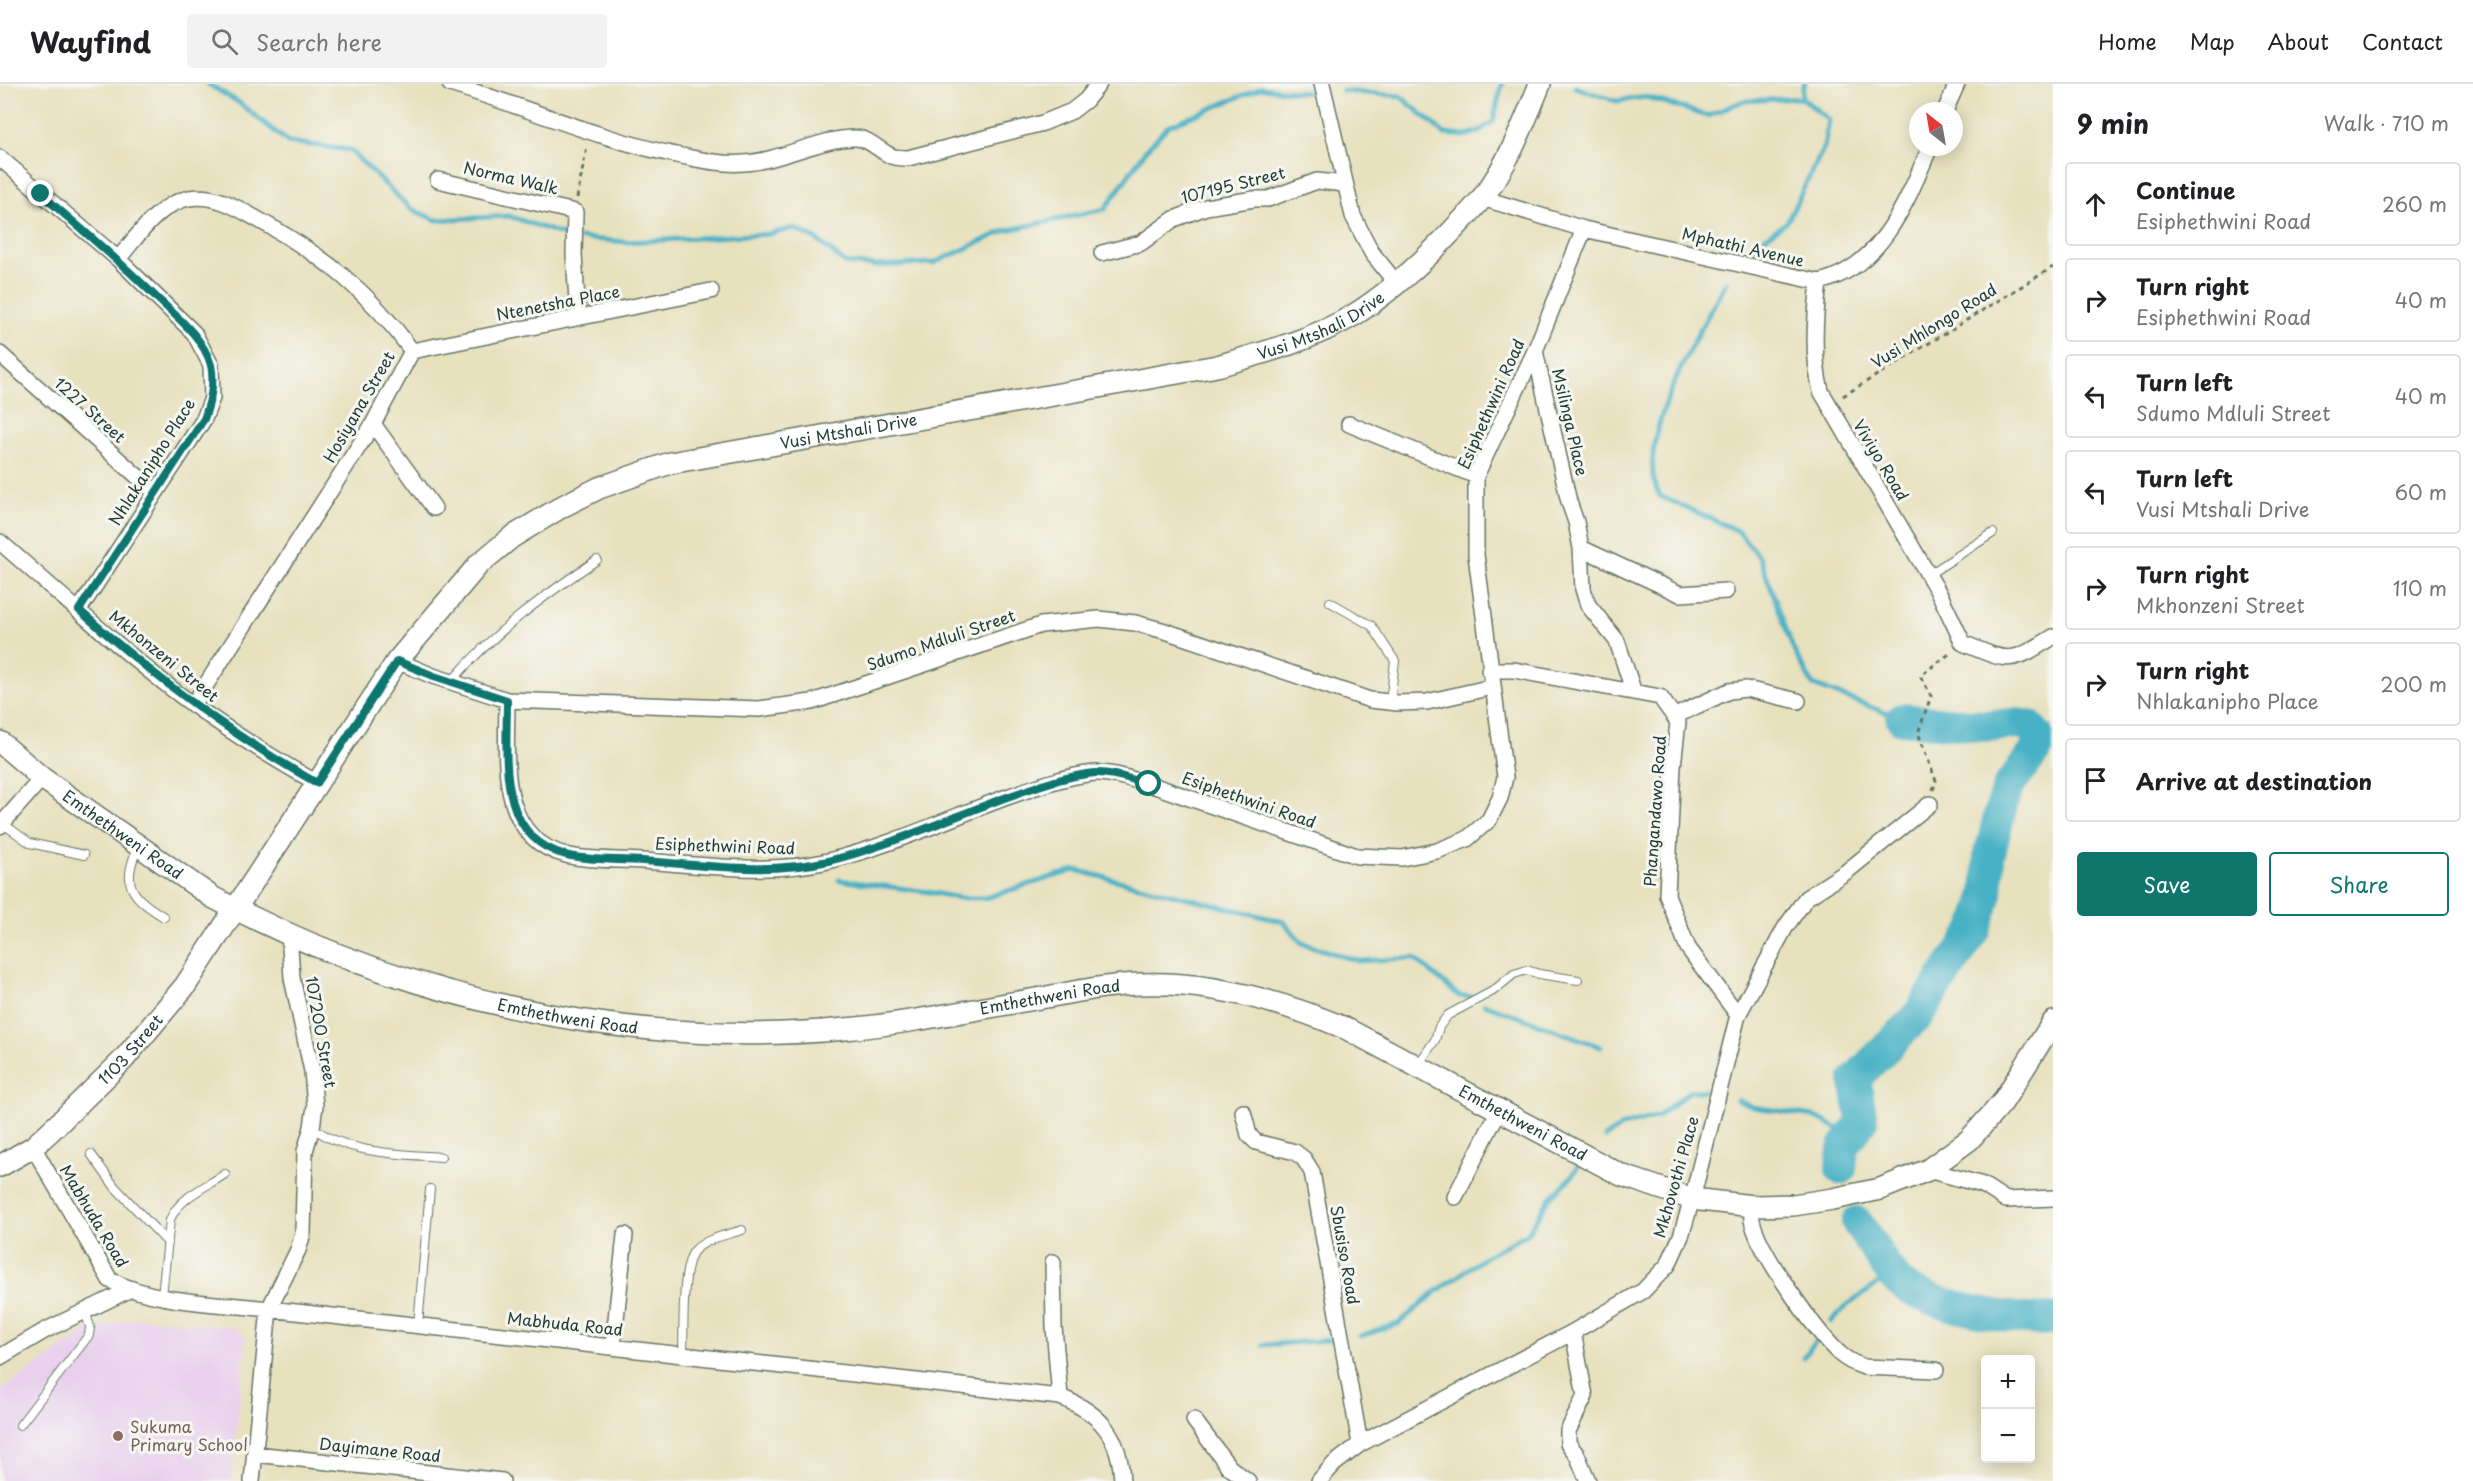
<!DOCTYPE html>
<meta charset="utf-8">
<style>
body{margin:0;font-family:"Playpen Sans",sans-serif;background:#f2f2f2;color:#202124}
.controls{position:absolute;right:18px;bottom:18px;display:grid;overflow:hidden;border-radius:6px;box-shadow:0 3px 15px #0003}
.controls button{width:54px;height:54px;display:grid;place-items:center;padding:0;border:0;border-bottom:2px solid #e0e0e0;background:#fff;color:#202124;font:30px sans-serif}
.compass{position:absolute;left:1909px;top:18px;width:54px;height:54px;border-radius:50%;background:#fff;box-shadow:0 3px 15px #0003;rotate:329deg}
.stop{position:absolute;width:18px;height:18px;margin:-14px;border:4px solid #0f766e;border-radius:50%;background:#fff}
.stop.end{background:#0f766e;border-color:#fff;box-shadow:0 2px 6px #0008}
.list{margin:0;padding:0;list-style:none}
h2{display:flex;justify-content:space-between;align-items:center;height:78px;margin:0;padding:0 24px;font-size:26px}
h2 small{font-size:20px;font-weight:400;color:#757577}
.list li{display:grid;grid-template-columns:39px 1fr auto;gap:18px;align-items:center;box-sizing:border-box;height:84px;margin:0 12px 12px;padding:0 12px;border:2px solid #e0e0e0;border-radius:6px}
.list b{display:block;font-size:22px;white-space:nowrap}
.list p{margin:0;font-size:20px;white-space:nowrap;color:#757577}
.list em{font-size:20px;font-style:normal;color:#757577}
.actions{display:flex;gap:12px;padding:18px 24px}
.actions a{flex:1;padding:14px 0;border:2px solid #0f766e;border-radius:6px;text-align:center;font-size:21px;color:#0f766e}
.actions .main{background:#0f766e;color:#fff}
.icon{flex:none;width:33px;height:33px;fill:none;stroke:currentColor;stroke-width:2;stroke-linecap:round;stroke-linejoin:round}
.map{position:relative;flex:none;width:2053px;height:1397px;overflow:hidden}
header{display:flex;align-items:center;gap:36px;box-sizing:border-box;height:84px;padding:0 30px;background:#fff;border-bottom:2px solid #e0e0e0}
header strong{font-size:28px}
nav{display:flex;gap:33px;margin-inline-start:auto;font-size:21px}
.search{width:420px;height:54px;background:#f2f2f2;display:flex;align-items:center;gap:15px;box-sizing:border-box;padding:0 21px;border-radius:6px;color:#757577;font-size:22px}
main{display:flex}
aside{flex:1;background:#fff}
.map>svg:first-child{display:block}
.built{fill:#e9d1ed}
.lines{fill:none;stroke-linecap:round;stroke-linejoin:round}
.stream{stroke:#47b1c5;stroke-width:5}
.river{stroke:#47b1c5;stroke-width:32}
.lane-casing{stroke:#657664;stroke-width:10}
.street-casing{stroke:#657664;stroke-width:18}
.secondary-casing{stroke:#657664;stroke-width:24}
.path{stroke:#657664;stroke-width:3;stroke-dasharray:4.5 4.5;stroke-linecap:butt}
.lane{stroke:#fff;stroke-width:8}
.street{stroke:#fff;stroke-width:15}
.secondary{stroke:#fff;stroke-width:21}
.route{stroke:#0f766e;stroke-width:8}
.education-dot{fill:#8d6e63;stroke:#f6f6f2;stroke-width:2}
.labels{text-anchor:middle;stroke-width:6;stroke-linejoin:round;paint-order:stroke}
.street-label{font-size:16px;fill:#1f3d34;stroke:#f6f6f2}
.education-label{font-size:16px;fill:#785e54;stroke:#f6f6f2;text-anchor:start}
</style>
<header>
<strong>Wayfind</strong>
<div class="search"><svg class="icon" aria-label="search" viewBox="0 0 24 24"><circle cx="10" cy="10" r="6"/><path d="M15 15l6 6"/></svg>Search here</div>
<nav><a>Home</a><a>Map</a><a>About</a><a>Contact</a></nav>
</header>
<main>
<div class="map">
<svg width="2053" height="1397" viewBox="0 0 2053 1397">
<rect width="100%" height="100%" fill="#f6f6f2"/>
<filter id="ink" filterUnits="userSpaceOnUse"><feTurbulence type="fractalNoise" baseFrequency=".0167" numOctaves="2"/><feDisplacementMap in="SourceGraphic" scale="12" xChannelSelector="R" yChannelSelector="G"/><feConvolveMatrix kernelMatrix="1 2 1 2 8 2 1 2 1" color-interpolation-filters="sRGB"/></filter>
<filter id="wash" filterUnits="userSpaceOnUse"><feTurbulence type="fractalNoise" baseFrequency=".008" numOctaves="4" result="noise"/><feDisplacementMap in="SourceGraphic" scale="24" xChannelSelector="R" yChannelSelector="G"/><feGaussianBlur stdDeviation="1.35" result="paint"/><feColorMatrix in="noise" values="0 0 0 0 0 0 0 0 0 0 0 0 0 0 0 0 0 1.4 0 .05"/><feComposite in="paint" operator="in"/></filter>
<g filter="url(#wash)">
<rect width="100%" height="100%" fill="#e8e1be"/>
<!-- built -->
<path class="built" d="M140 1234 237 1244 246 1255 231 1397H0V1307L86 1247 96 1243Z"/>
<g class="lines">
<!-- stream -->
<path class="stream" d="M208 0 238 18 288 58 350 66 411 125 436 136 509 132 569 153
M1575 3 1616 17 1646 13 1708 32 1743 17 1802 14
M1343 7 1400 12 1445 50 1464 52 1477 48 1493 38 1502 0
M580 154 626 158 770 150 793 144 816 155 845 179 876 182 934 179 1004 147 1105 125 1146 66 1168 42 1261 4 1310 9
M1751 167 1763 155 1787 138 1824 63 1829 36 1802 14 1803 3 1805 0
M1726 198C1701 246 1629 361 1660 412L1738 447 1760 474 1794 567 1813 601 1902 635
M839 796 929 808 959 814H985L1075 786 1284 838 1302 859 1358 877 1414 874 1459 912 1473 913
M1484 920 1601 963
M1737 1016 1753 1023 1814 1032 1852 1052
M1605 1053 1623 1042 1658 1032 1690 1007H1703
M1831 1238 1846 1222 1892 1190
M1360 1252 1398 1240 1437 1207 1488 1171 1527 1150 1549 1115 1569 1096 1577 1084
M1263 1261 1330 1256
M1804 1273 1817 1256"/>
<!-- river -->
<path class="river" d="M1841 1085 1843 1064 1862 1037 1855 995 1916 934 1976 844 1987 809 1989 773 2003 716 2009 701 2037 665V651L2029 642 2017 640 1982 642 1902 635
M1857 1138C1869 1154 1885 1185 1899 1198 1924 1221 2019 1239 2053 1235"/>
</g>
</g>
<g filter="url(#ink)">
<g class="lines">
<!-- lane casing -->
<g class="lane-casing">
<path id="lane" d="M1928 491 1993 449
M1330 518 1372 542 1395 577 1390 618
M451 598C493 549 543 512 597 476
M2 739 30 759 84 771
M138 762C122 801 129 811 164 833
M1418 981 1435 956 1439 943 1448 931 1493 907 1514 890 1527 886 1539 890 1578 896
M312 1043C347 1070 398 1070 441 1073
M91 1070 115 1103 168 1159
M162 1212 170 1136C178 1114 206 1103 225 1090
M418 1241 430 1105
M683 1271C684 1248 681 1180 695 1166 707 1154 727 1151 742 1146
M20 1341 89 1251 90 1243 85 1227"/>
</g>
<!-- street casing -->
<g class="street-casing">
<path id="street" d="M450 0C526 23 598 55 676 71 698 75 721 81 744 79 781 77 819 54 855 54 869 54 878 66 891 72 896 74 903 74 908 74L1043 39 1072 27 1086 16 1099 0
M1322 0 1353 132 1372 169 1397 200
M1945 27 1957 0
M0 74 118 175 194 249 211 281 212 314 204 335 79 526
M438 96 575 128 574 170 578 233
M1482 114 1584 145 1819 198C1882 183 1907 117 1930 63
M1102 169 1141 159 1174 135 1206 123 1254 115H1268L1317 97 1345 100
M118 175C137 153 158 120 189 114 215 110 236 123 257 135 321 170 369 207 412 267L373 340 193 621
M1819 198C1815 234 1812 272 1821 307L1940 511 1963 559C2010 579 2010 580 2053 553
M412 267 711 207
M1535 267 1569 418 1576 438 1581 464 1583 505 1588 521 1617 557 1633 606
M0 270 155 408
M373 340 434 424
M1349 340 1476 392
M0 458C52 503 103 550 157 593 206 633 262 668 317 699
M1581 464 1680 510 1726 507
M397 577 433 592 507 616 759 625 812 618 1041 541 1099 535 1135 539 1165 547 1370 616 1398 619 1427 618 1492 603
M1489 586H1514L1660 613 1678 638 1673 682 1667 811 1688 864 1738 931
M507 616C507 673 496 753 566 771 588 777 619 775 643 777 703 781 769 791 828 777 886 763 943 737 999 716 1030 705 1063 692 1095 689 1113 688 1132 696 1149 700L1357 772 1402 774 1437 767 1467 755 1489 736 1500 714 1505 693 1476 471V392L1535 267 1584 145
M1675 632 1729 607 1746 605 1798 617
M0 742 42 694
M1243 1028 1249 1051 1256 1058 1295 1068 1304 1075 1312 1088 1360 1360
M33 1063 110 1196C154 1219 219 1219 269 1225L1060 1313C1101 1329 1120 1352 1122 1397
M1928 1086 1983 1101 2006 1116 2053 1114
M1455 1113 1499 1026
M1753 1122C1753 1126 1751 1132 1752 1136 1758 1167 1816 1248 1840 1270 1847 1276 1855 1280 1864 1283L1936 1286
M1053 1178 1054 1243 1060 1313
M1573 1248 1585 1312 1568 1347V1359L1577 1371 1588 1397
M613 1263 625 1151
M0 1273 46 1246 129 1206
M1194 1336 1229 1383 1248 1397
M255 1370 502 1397
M252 1397 269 1225 298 1166 303 1149 305 1067 312 1043 315 1022 312 987 292 894 289 848
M1319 1397 1334 1380 1360 1360 1573 1248 1643 1207 1668 1181 1681 1152 1692 1115 1738 931 1785 844 1806 814 1846 788 1930 720"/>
</g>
<!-- secondary casing -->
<g class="secondary-casing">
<g id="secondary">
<path id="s1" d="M0 658 42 694 212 813C403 914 629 966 845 945 913 939 980 924 1047 913 1078 907 1109 901 1140 900 1210 897 1280 917 1345 944L1621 1091 1692 1115 1753 1122 1793 1121 1833 1115 1880 1105 1928 1086 1969 1056 2002 1019 2053 938"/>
<path id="s2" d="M0 1082 33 1063 58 1040 123 976 185 902 397 577 479 480 512 453 563 422 599 404 670 379 1217 282C1263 269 1312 256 1354 231 1392 207 1424 177 1454 145 1463 135 1474 125 1482 114 1508 81 1524 39 1540 0"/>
</g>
</g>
<!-- path -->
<path class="path" d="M577 114 587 62
M1843 312 2053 183
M1933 706 1936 697 1918 649 1931 612 1921 593 1925 588 1952 568"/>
<!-- lane -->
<use href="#lane" class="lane"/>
<!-- street -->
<use href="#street" class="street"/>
<!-- secondary -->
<use href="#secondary" class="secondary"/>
</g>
</g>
<g class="lines" filter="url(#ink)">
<!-- route -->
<path class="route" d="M41 110C80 144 120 177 157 214 177 233 203 253 211 281 215 300 210 318 204 335L79 526C153 592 230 651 317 699L397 577 434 592 507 616C507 673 496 753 566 771 588 777 619 775 643 777 703 781 769 791 828 777 886 763 943 737 999 716 1030 705 1063 692 1095 689 1113 688 1132 696 1149 700"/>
</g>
<!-- markers -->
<circle class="education-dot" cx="118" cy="1352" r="6"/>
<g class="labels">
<!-- street labels -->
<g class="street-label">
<text transform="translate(511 94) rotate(13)" y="6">Norma Walk</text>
<text transform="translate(1233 101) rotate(-14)" y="6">107195 Street</text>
<text transform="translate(1743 163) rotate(13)" y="6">Mphathi Avenue</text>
<text transform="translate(558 219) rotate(-11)" y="6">Ntenetsha Place</text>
<text dy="6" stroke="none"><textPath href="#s2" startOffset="1660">Vusi Mtshali Drive</textPath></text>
<text transform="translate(1934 242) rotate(-32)" y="6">Vusi Mhlongo Road</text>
<text transform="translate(1491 320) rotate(-66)" y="6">Esiphethwini Road</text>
<text transform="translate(359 323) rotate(-60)" y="6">Hosiyana Street</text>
<text transform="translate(90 326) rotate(42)" y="6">1227 Street</text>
<text transform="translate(1570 338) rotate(77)" y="6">Msilinga Place</text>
<text dy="6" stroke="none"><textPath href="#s2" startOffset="1174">Vusi Mtshali Drive</textPath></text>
<text transform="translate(1881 376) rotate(59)" y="6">Viviyo Road</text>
<text transform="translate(152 378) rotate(-58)" y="6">Nhlakanipho Place</text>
<text transform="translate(941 556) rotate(-19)" y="6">Sdumo Mdluli Street</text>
<text transform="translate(164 572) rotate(39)" y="6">Mkhonzeni Street</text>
<text transform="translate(1249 716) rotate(19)" y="6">Esiphethwini Road</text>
<text transform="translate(1655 727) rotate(-86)" y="6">Phangandawo Road</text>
<text dy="6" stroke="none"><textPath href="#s1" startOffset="154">Emthethweni Road</textPath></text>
<text transform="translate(725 762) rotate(2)" y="6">Esiphethwini Road</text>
<text dy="6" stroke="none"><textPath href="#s1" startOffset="1126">Emthethweni Road</textPath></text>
<text dy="6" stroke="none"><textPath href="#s1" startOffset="640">Emthethweni Road</textPath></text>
<text transform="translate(321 948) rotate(80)" y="6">107200 Street</text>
<text dy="6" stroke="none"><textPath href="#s2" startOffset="176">1103 Street</textPath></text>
<text dy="6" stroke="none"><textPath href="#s1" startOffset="1630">Emthethweni Road</textPath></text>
<text transform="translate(1676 1093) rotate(-74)" y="6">Mkhovothi Place</text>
<text transform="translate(94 1132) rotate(59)" y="6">Mabhuda Road</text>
<text transform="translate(1345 1171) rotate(80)" y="6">Sbusiso Road</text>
<text transform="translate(565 1240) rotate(6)" y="6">Mabhuda Road</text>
<text transform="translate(380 1366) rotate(6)" y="6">Dayimane Road</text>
</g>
<!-- education labels -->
<g class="education-label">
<text x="130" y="1349">Sukuma<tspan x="130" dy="18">Primary School</tspan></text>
</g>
</g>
</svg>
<div class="controls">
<button>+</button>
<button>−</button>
</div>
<svg class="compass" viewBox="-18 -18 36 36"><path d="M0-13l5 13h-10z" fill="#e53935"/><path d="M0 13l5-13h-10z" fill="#757577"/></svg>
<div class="stop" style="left:1149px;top:700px"></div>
<div class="stop end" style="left:41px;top:110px"></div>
</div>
<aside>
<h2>9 min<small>Walk · 710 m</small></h2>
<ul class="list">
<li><svg class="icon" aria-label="ahead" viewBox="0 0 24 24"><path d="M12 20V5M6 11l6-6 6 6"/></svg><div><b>Continue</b><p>Esiphethwini Road</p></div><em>260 m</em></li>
<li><svg class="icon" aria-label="right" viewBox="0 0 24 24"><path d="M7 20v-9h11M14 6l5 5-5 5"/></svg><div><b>Turn right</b><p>Esiphethwini Road</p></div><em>40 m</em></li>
<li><svg class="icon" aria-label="left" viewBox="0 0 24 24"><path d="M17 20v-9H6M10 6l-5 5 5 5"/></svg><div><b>Turn left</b><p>Sdumo Mdluli Street</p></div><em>40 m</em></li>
<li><svg class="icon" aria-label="left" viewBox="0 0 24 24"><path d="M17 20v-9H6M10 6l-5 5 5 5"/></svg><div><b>Turn left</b><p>Vusi Mtshali Drive</p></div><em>60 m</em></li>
<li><svg class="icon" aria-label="right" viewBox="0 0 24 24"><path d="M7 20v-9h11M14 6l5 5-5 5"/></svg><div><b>Turn right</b><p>Mkhonzeni Street</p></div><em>110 m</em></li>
<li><svg class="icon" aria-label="right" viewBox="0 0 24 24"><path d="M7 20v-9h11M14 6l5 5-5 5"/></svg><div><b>Turn right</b><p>Nhlakanipho Place</p></div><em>200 m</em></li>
<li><svg class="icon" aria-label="arrive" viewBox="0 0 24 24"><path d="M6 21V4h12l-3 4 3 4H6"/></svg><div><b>Arrive at destination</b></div></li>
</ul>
<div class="actions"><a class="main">Save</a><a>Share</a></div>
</aside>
</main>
